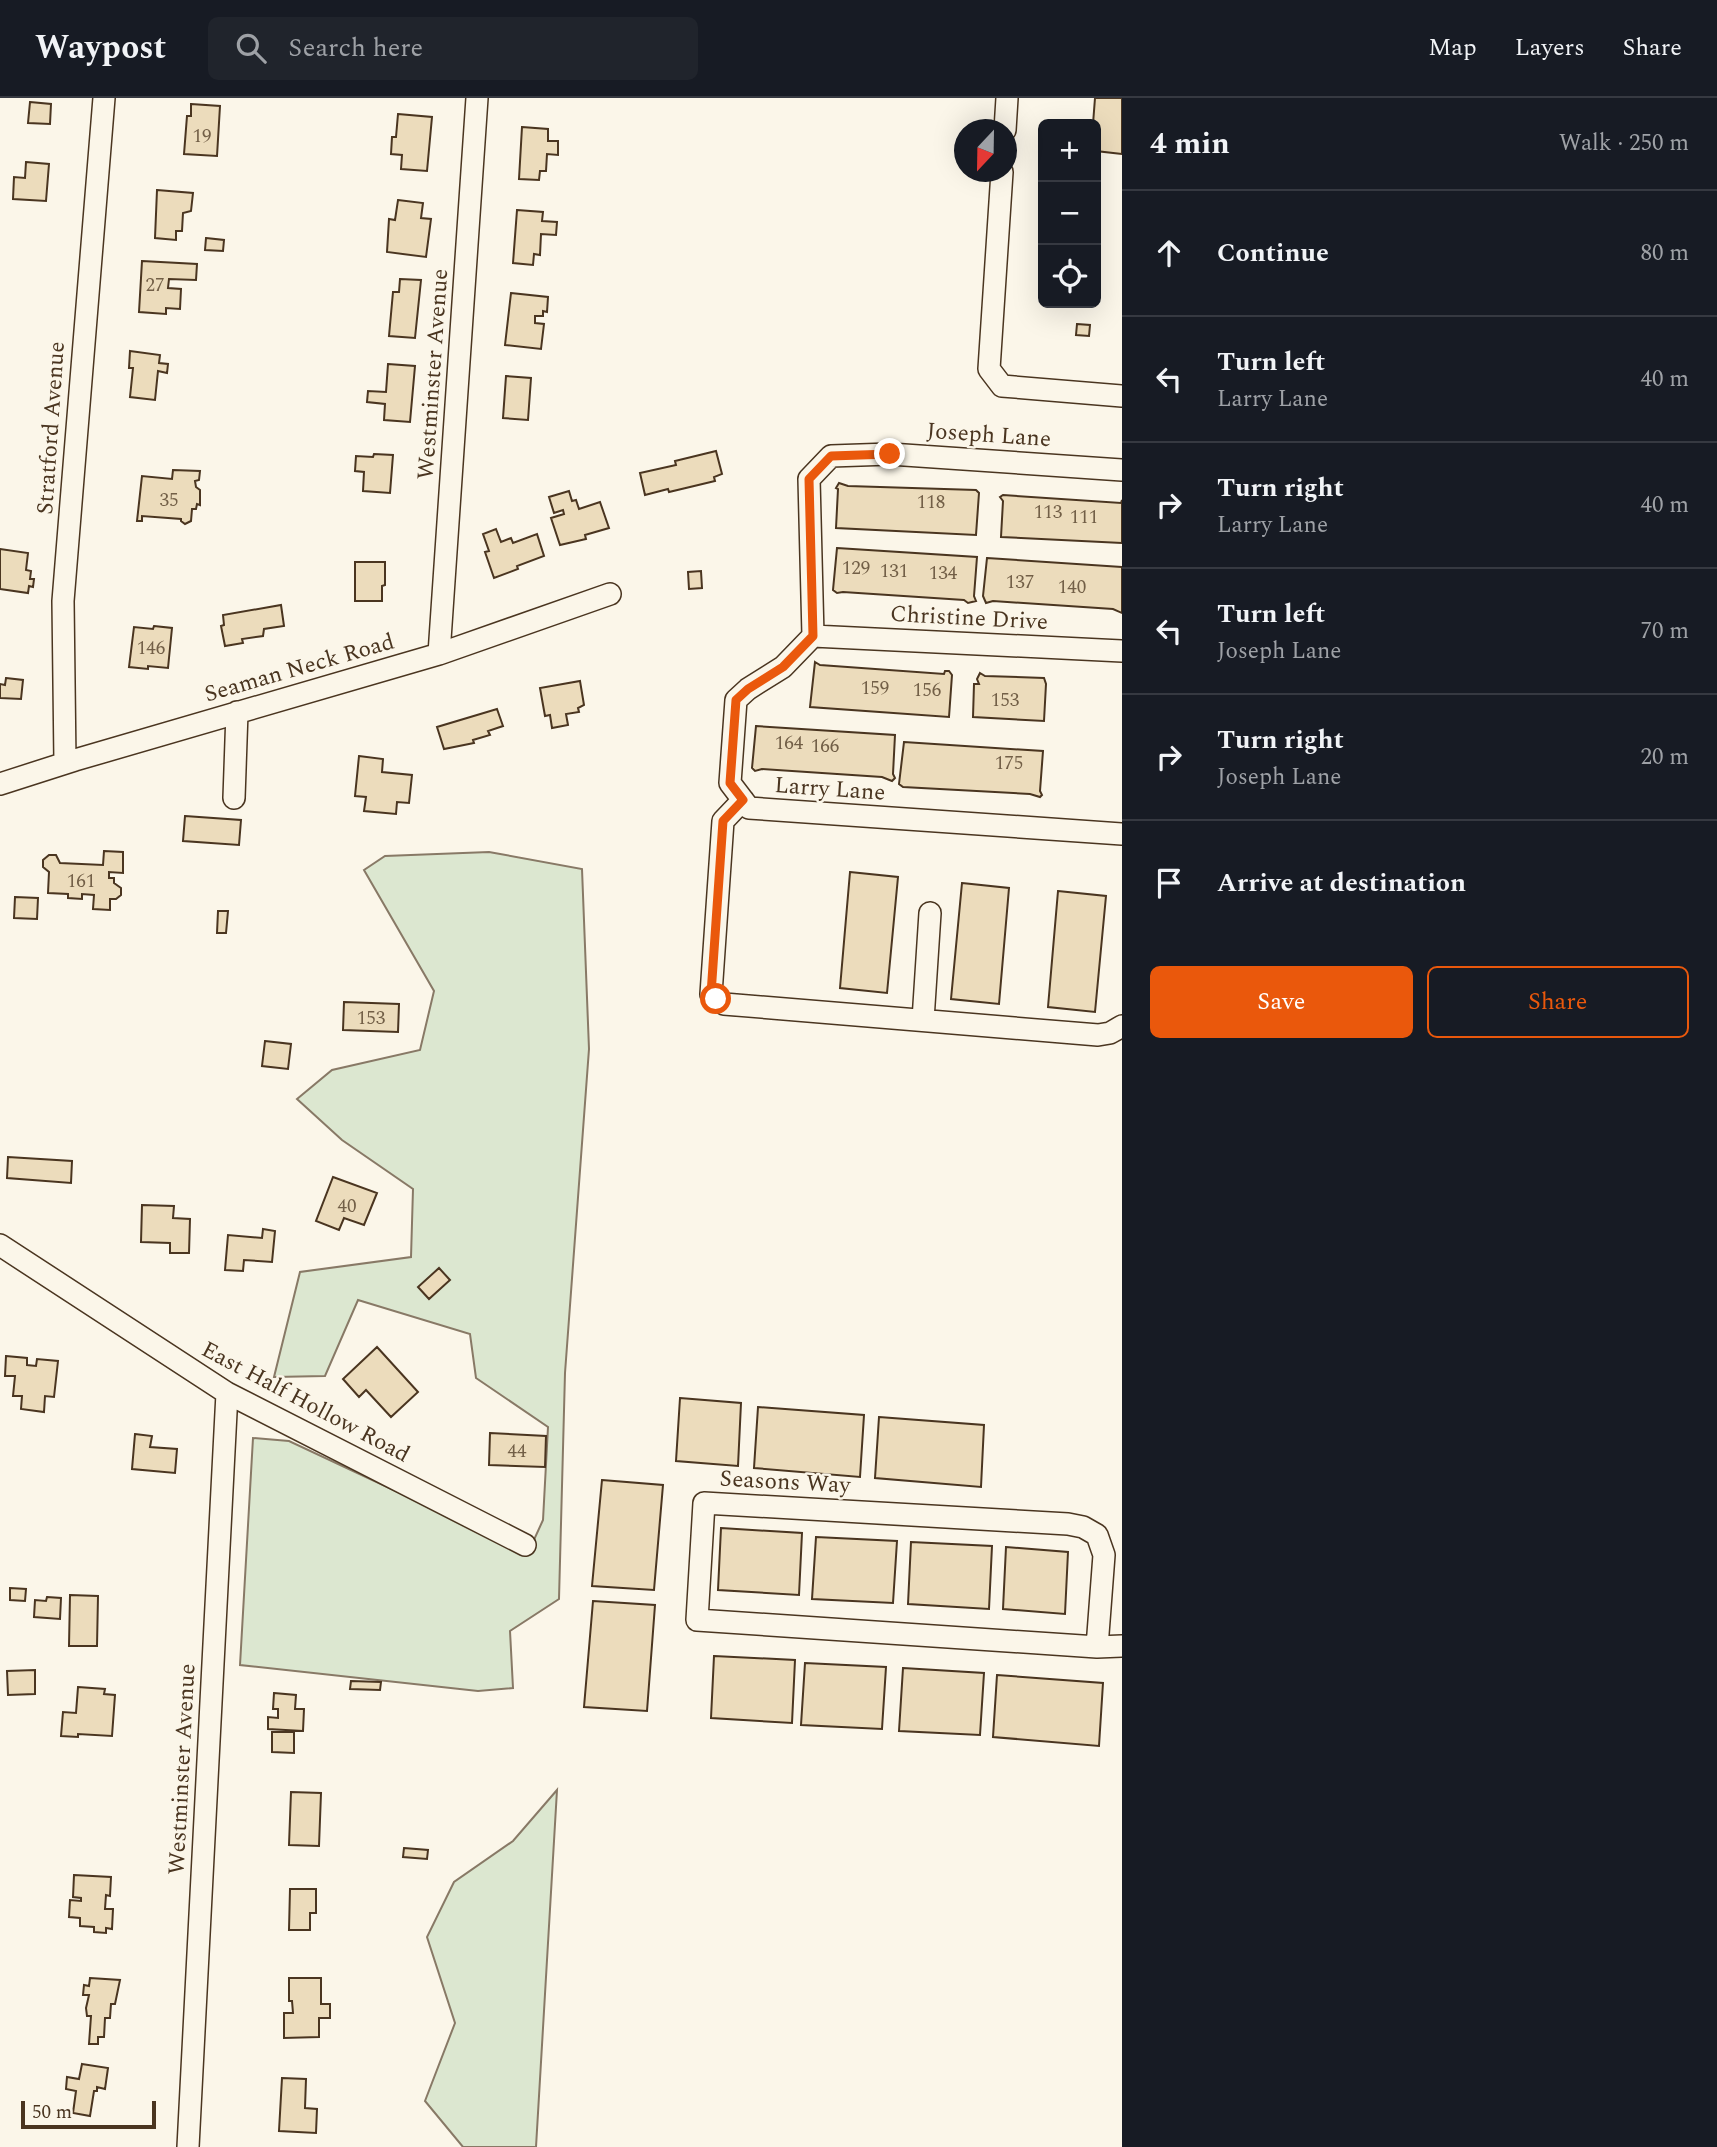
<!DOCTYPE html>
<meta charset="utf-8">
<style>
body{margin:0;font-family:Spectral,serif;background:#20242c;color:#f1f3f6}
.controls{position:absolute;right:21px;top:21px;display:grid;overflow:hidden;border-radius:10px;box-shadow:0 7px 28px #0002}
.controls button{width:63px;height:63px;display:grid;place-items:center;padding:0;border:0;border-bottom:2px solid #363941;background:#171b24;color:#f1f3f6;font:35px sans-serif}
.compass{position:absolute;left:954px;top:21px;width:63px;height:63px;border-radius:50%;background:#171b24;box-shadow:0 7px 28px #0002;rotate:202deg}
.scale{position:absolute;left:21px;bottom:18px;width:135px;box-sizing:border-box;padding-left:7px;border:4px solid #4a3520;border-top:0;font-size:19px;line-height:24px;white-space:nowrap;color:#4a3520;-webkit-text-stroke:5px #fbf6e9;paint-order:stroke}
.stop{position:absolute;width:21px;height:21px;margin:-16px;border:5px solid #ea580c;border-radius:50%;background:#fff}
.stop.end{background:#ea580c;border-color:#fff;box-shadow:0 2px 7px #0008}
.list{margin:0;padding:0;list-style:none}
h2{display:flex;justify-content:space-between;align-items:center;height:91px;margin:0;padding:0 28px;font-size:30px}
h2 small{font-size:23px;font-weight:400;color:#9ea1a6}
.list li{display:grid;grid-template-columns:46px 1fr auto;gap:21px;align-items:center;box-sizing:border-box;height:126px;padding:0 28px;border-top:2px solid #363941}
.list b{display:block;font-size:26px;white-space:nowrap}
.list p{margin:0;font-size:23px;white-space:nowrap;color:#9ea1a6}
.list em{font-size:23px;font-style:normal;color:#9ea1a6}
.actions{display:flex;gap:14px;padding:21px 28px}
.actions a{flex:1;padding:16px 0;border:2px solid #ea580c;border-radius:10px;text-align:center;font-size:24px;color:#ea580c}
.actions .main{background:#ea580c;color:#fff}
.icon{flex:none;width:38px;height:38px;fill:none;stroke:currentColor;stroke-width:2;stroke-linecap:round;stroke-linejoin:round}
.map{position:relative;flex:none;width:1122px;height:2049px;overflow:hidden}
header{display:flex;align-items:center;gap:42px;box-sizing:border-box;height:98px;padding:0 35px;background:#171b24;border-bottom:2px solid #363941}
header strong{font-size:33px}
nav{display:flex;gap:38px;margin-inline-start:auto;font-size:24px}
.search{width:490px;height:63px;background:#20242c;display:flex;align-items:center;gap:18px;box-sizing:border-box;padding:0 24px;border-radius:10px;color:#9ea1a6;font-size:26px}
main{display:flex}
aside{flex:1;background:#171b24}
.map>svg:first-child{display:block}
.green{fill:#dce7d0;stroke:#887966;stroke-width:2}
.building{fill:#ecdcbc;stroke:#4a3520;stroke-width:2}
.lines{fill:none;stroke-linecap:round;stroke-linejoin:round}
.minor-casing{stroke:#4a3520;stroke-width:24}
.minor{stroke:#fbf6e9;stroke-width:21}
.route{stroke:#ea580c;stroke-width:9}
.labels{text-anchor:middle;stroke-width:5;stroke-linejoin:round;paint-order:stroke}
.number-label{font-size:19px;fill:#725f47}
.street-label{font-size:23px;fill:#4a3520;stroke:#fbf6e9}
</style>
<header>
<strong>Waypost</strong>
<div class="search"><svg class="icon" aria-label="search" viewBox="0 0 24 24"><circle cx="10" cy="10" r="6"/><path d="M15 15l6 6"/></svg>Search here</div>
<nav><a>Map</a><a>Layers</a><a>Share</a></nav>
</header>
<main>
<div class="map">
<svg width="1122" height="2049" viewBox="0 0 1122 2049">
<rect width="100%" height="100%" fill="#fbf6e9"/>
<!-- green -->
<path class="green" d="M489 754 582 771 589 951 565 1275 559 1501 510 1533 513 1590 478 1593 240 1567 253 1340 289 1343 528 1455 543 1422 548 1329 476 1280 470 1236 358 1202 325 1278 274 1279 300 1174 411 1159 413 1091 342 1042 297 1001 332 972 420 952 434 893 364 772 385 758Z
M557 1692 536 2049H463L425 2003 455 1925 427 1839 454 1784 513 1743Z"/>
<!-- building -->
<path class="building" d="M1095 0H1122V56L1096 53V26H1093Z
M30 4 51 6 50 26 28 25Z
M191 6 220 8 217 58 184 56 187 18H191Z
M398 16 432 19 427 73 401 71 402 57 391 56 392 39H396Z
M522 29 548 31V43H558V57L547 56 546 73H540L539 82 519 81Z
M26 64 49 66 46 103 13 101 14 79 25 80Z
M157 92 193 95 191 113 183 115 182 133H176V142L155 140Z
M398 102 423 105 421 120 431 121 426 159 387 154 389 121 395 122Z
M517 112 543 114 542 123 557 124 556 137 541 136 540 157 534 156 533 167 513 165Z
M206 140 224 142 223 153 205 152Z
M142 163 197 166 196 182 169 181 168 190 181 191 180 211 166 210V216L139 214Z
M400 181 421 182 415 240 389 238 393 194H399Z
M511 195 548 199 547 214 543 213V218H535V225L544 226 541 251 505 247Z
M1077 226 1090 227 1089 238 1076 237Z
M130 253 160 257 159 265 168 266 167 275 158 273 155 302 130 299 133 270H129Z
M388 266 415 268 410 324 384 322 385 306 367 304 368 293 386 294Z
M506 278 531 280 528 322 503 320Z
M716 353 722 376 714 379 715 383 669 394 668 391 645 397 640 375 676 367 675 363Z
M374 356 393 357 390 395 363 393 364 374 355 373 356 358 373 359Z
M173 372 200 373 199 382 195 383 196 389 200 392V407L197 406 196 411H192L191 423 185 426 181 423V421L142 418V423H137L142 378 172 381Z
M839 385 848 388 976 392 979 395 976 437 836 430 838 391 836 390Z
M569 393 572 403 576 402 579 411 600 404 609 430 585 437 586 441 560 447 551 420 564 416 563 412 554 415 549 399Z
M1003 397 1121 405 1122 402V445L1001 439 1003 403 1000 399Z
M496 431 501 444 511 440 513 445 537 436 544 458 517 468 518 471 494 480 485 454 489 453 483 436Z
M837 450 977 459 974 498 976 503 968 505 964 502 843 494 837 495 833 492Z
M0 451 28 455 26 472 31 473 30 481H34L33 489 29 488 28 495 0 491Z
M987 460 1122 469V515L1113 511 993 503 986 505 983 498Z
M355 464H385V487L382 488V503H355Z
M701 473 702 490 689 491 688 474Z
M281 507 284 528 264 531 263 538 242 541 243 545 225 548 221 528 224 527 223 517Z
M154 528 172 530 168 570 148 568V571L129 569 134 529 153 531Z
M815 564 820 567 944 576 945 573H949L952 577 949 619 810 609Z
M980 575 985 578 1044 580 1046 586 1044 623 973 619 974 586H979L977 581Z
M6 580 23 582 21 601 0 600V586L5 587Z
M580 583 584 607 578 610 579 614 566 616 568 627 552 630 550 617 545 618 540 590Z
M497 611 503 628 488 633 490 637 473 642 474 645 444 651 437 629Z
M756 628 895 637 893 676 895 680 892 683 882 679 762 671 755 673 752 670Z
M904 644 1043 653 1040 693 1042 697 1040 699 1030 696 903 689 899 686Z
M359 658 383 661 382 674 412 677 409 705 397 704 396 716 364 713 366 699 355 698Z
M185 718 241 722 239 747 183 743Z
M104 753 123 754V775L109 774V780H114V785L121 790V797L116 801H110V812L93 811 94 797 82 796V801L68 800V796L48 795 49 774 43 769V762L49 757H56L60 765 103 767Z
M850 774 898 779 887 895 840 890Z
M962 785 1009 790 999 906 951 901Z
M1058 793 1106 798 1095 914 1048 909Z
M15 799 38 800 37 821 14 820Z
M218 813H228L226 835H217Z
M344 904 399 906 398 934 343 932Z
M265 943 291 946 288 971 262 968Z
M8 1059 72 1063 71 1085 7 1080Z
M333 1079 377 1095 364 1127 344 1120 339 1132 316 1123Z
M142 1107 174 1108 173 1120 190 1121 189 1155H170V1145L141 1144Z
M263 1131 275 1133 272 1164 244 1162 243 1173 225 1172 228 1137 262 1140Z
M439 1170 450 1182 429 1201 418 1189Z
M377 1249 418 1294 391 1319 366 1292 359 1299 343 1281Z
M6 1258 27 1260V1267L36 1268 37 1261 58 1263 54 1299 45 1298 44 1314 21 1311 22 1298H13L15 1278H5Z
M680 1300 741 1305 738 1368 676 1363Z
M758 1309 864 1317 860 1379 754 1370Z
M879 1319 984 1327 981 1389 875 1380Z
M490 1335 546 1338 545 1369 489 1367Z
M135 1336 152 1338 150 1349 177 1351 175 1375 132 1371Z
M602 1382 663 1387 654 1492 592 1488Z
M721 1430 802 1435 799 1497 718 1492Z
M816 1439 897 1443 893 1505 812 1501Z
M911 1444 992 1448 989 1511 908 1506Z
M1006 1449 1068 1454 1065 1516 1003 1511Z
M10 1490 26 1491 25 1503 10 1502Z
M70 1497 98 1498 97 1548H69Z
M47 1499 61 1500 60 1521 34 1519 35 1502 46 1503Z
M593 1503 655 1507 647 1613 584 1609Z
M714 1558 795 1562 792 1625 711 1620Z
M805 1565 886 1569 882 1631 801 1627Z
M903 1570 984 1575 980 1637 899 1633Z
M35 1572V1596L8 1597 7 1573Z
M997 1577 1103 1585 1099 1648 993 1639Z
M351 1583 381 1584 380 1592 350 1591Z
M78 1589 105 1591 104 1596 115 1597 112 1638 78 1636V1639L61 1638 63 1614 76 1615Z
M274 1595 296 1597 295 1611H304L303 1633 268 1631V1619L278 1620V1611H273Z
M272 1634H294V1655L272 1654Z
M291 1694 321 1695 319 1748 289 1747Z
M404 1750 428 1752 427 1761 403 1759Z
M74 1777 111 1779 110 1798 106 1797 105 1811H113L112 1831 106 1830V1835L94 1834V1829L80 1828V1820L69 1819 70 1802 81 1803V1800L73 1799Z
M290 1791H316V1815H310V1832H289Z
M90 1880 120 1882 115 1906H111L110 1920H105L104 1939H98V1946H89L91 1918H87L86 1910 89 1897H83L84 1887 89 1888Z
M289 1880H321V1906H330V1920H319V1939L284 1940V1915H293L292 1903H289Z
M82 1966 108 1970 105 1991 97 1989V1993H94L90 2018 73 2015 76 1993 66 1991 67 1979 79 1981Z
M282 1980 306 1981 305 2010 317 2011 316 2035 279 2033Z"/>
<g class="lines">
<!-- minor casing -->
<g class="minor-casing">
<path id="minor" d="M1005 32 1007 0
M1002 74 989 271 1002 288 1122 298
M813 538 783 569 748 591 736 602 730 685 749 710 1122 736
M813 538 809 381 831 358 890 356 1122 372
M813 538 1122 553
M439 556 477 0
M65 665 63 503 104 0
M0 686 75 662 439 556 610 496
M234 700 237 614
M743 702 723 723 711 896 724 906 1098 937 1110 935 1122 928
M923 922 930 815
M0 1147 227 1295 525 1447
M1097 1549 1104 1457 1097 1437 1083 1429 1068 1426 704 1405 697 1522 1097 1549 1122 1548
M188 2049 227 1295"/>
</g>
<!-- minor -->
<use href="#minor" class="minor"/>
</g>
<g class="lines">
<!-- route -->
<path class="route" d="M716 901 711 896 723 723 743 702 730 685 736 602 748 591 783 569 813 538 809 381 831 358 890 356"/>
</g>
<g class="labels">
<!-- number labels -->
<g class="number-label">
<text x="202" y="44">19</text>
<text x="155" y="193">27</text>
<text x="169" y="408">35</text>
<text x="931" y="410">118</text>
<text x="1048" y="420">113</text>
<text x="1084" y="425">111</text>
<text x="856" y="476">129</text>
<text x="894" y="479">131</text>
<text x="943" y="481">134</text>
<text x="1020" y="490">137</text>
<text x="1072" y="495">140</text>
<text x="151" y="556">146</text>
<text x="875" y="596">159</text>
<text x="927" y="598">156</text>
<text x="1005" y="608">153</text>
<text x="789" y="651">164</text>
<text x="825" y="654">166</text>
<text x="1009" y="671">175</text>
<text x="81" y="789">161</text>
<text x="371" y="926">153</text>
<text x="347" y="1114">40</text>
<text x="517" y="1359">44</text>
</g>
<!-- street labels -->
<g class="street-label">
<text transform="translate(432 276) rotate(-86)" y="8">Westminster Avenue</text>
<text transform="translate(50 330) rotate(-86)" y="8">Stratford Avenue</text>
<text transform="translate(989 336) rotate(4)" y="8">Joseph Lane</text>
<text transform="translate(969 519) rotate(3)" y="8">Christine Drive</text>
<text transform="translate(299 569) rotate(-16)" y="8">Seaman Neck Road</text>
<text transform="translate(830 690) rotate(4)" y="8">Larry Lane</text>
<text transform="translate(306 1303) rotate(28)" y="8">East Half Hollow Road</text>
<text transform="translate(785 1383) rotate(3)" y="8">Seasons Way</text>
<text transform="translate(181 1671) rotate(-87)" y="8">Westminster Avenue</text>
</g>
</g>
</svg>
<div class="controls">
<button>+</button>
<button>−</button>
<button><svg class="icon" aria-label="locate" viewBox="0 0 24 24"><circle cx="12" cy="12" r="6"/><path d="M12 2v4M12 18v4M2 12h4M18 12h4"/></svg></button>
</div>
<svg class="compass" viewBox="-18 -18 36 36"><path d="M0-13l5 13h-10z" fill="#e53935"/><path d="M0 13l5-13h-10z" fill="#9ea1a6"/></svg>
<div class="scale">50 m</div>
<div class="stop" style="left:716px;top:901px"></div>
<div class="stop end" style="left:890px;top:356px"></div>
</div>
<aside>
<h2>4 min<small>Walk · 250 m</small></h2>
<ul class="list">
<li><svg class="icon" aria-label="ahead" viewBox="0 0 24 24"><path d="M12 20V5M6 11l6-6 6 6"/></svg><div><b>Continue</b></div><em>80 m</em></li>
<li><svg class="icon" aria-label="left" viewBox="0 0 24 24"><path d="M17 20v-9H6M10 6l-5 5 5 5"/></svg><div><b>Turn left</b><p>Larry Lane</p></div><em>40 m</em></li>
<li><svg class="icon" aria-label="right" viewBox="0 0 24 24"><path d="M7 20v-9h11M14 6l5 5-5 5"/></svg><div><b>Turn right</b><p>Larry Lane</p></div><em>40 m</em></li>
<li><svg class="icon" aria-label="left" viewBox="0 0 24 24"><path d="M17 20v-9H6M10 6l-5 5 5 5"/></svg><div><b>Turn left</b><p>Joseph Lane</p></div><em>70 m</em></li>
<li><svg class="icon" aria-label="right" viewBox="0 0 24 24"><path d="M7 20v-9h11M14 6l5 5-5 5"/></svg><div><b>Turn right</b><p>Joseph Lane</p></div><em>20 m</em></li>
<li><svg class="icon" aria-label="arrive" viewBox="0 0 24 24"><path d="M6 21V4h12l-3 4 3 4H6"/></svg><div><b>Arrive at destination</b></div></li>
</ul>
<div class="actions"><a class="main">Save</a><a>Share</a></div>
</aside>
</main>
